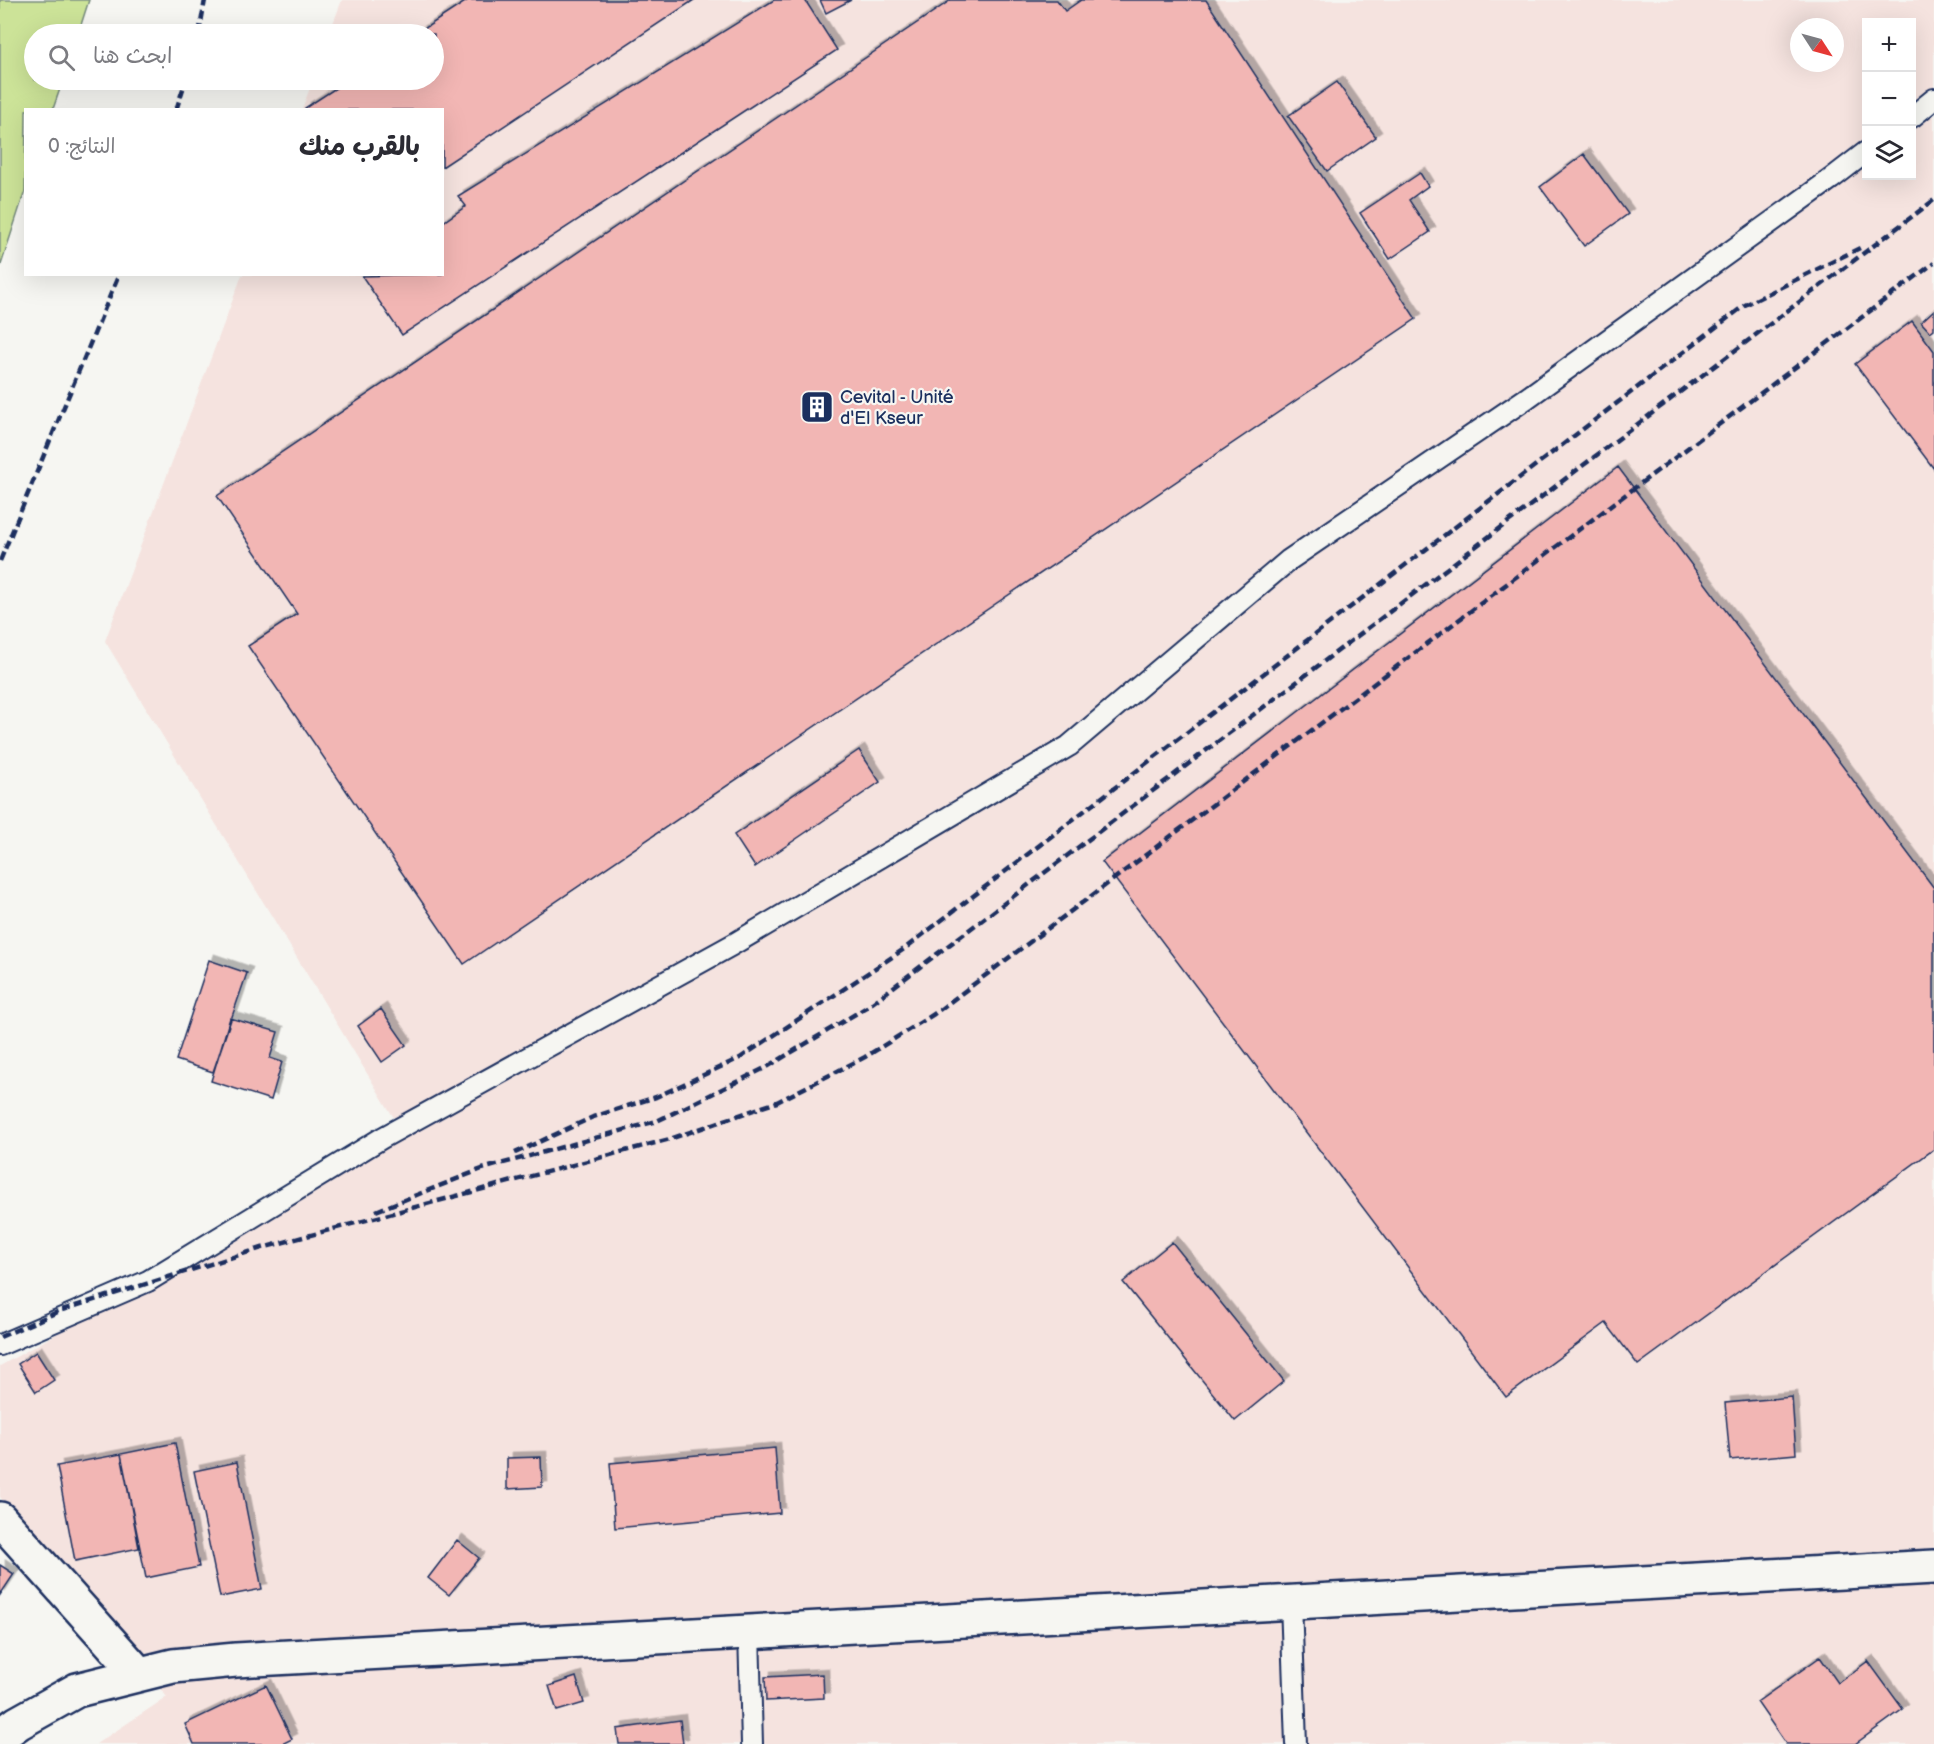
<!DOCTYPE html>
<html lang="ar">
<meta charset="utf-8">
<style>
body{margin:0;font-family:"Balsamiq Sans","Playpen Sans Arabic",sans-serif;background:#f2f2f3;color:#2b2b33;direction:rtl}
.controls{position:absolute;right:18px;top:18px;display:grid;overflow:hidden;border-radius:0px;box-shadow:0 6px 24px #0002}
.controls button{width:54px;height:54px;display:grid;place-items:center;padding:0;border:0;border-bottom:2px solid #e1e1e2;background:#fff;color:#2b2b33;font:30px sans-serif}
.compass{position:absolute;left:1790px;top:18px;width:54px;height:54px;border-radius:50%;background:#fff;box-shadow:0 6px 24px #0002;rotate:126deg}
.list{margin:0;padding:0;list-style:none}
h2{display:flex;justify-content:space-between;align-items:center;height:78px;margin:0;padding:0 24px;font-size:26px}
h2 small{font-size:20px;font-weight:400;color:#7c7c81}
.icon{flex:none;width:33px;height:33px;fill:none;stroke:currentColor;stroke-width:2;stroke-linecap:round;stroke-linejoin:round}
.map{position:relative;flex:none;width:1934px;height:1744px;overflow:hidden;direction:ltr}
.search{position:absolute;background:#fff;box-shadow:0 6px 24px #0002;left:24px;top:24px;width:420px;height:66px;display:flex;align-items:center;gap:15px;box-sizing:border-box;padding:0 21px;border-radius:33px;color:#7c7c81;font-size:22px}
.panel{position:absolute;background:#fff;box-shadow:0 6px 24px #0002;left:24px;top:108px;width:420px;height:168px;border-radius:0px;direction:rtl}
.map>svg:first-child{display:block}
.built{fill:#f5e3df;fill-rule:evenodd}
.green{fill:#cce398;stroke:#74897b;stroke-width:1.5}
.building{fill:#f2b6b4;stroke:#1b2f5e;stroke-width:1.5;filter:url(#shadow)}
.lines{fill:none;stroke-linecap:round;stroke-linejoin:round}
.lane-casing{stroke:#1b2f5e;stroke-width:24}
.street-casing{stroke:#1b2f5e;stroke-width:38}
.secondary-casing{stroke:#1b2f5e;stroke-width:38}
.lane{stroke:#f6f6f2;stroke-width:20}
.street{stroke:#f6f6f2;stroke-width:33}
.secondary{stroke:#f6f6f2;stroke-width:33}
.rail{stroke:#1b2f5e;stroke-width:4.5;stroke-dasharray:9 4.5;stroke-linecap:butt}
.labels{text-anchor:middle;stroke-width:4.5;stroke-linejoin:round;paint-order:stroke}
.poi-label{font-size:18px;fill:#1b2f5e;stroke:#f6f6f2;text-anchor:start}
</style>
<div class="map">
<svg width="1934" height="1744" viewBox="0 0 1934 1744">
<defs>
<filter id="shadow"><feDropShadow dx="5.5" dy="-5.5" stdDeviation="0" flood-color="#0004"/></filter>
</defs>
<rect width="100%" height="100%" fill="#f6f6f2"/>
<filter id="ink" filterUnits="userSpaceOnUse"><feTurbulence type="fractalNoise" baseFrequency=".0167" numOctaves="2"/><feDisplacementMap in="SourceGraphic" scale="12" xChannelSelector="R" yChannelSelector="G"/><feConvolveMatrix kernelMatrix="1 2 1 2 8 2 1 2 1" color-interpolation-filters="sRGB"/></filter>
<g filter="url(#ink)">
<!-- built -->
<path class="built" d="M342 0H1934V1744H96L167 1697 0 1497V1366L405 1136 105 641 242 275 442 274V110L302 109 313 80H434V34H329ZM1866 22H1912V176H1866ZM1799 27H1835V63H1799Z"/>
<!-- green -->
<path class="green" d="M0 0H89L78 34H34V80H63L53 109 26 110 25 191 0 268Z"/>
<!-- building -->
<path class="building" d="M468 0H694L442 167V110H306L305 108 348 80H434V34H416Z
M774 0H805L837 50 402 335 362 276 442 274V223L466 206 458 196Z
M820 0H851L826 13Z
M951 0H1057L1065 11 1081 0H1206L1416 319 464 964 248 646 297 614 217 496Z
M1337 82 1376 137 1327 171 1288 116Z
M1584 154 1628 214 1584 246 1540 187Z
M1420 173 1428 186 1409 200 1430 232 1390 259 1360 213Z
M1934 310V329L1930 332 1921 322Z
M1912 321 1934 351V469L1855 364Z
M1618 467 1934 888V1149L1638 1365 1606 1323 1506 1397 1102 862Z
M859 750 880 782 755 867 734 835Z
M209 960 247 973 213 1072 176 1060Z
M381 1009 406 1045 382 1062 358 1026Z
M230 1018 278 1032 270 1058 282 1062 271 1100 211 1081Z
M1172 1242 1284 1381 1235 1421 1123 1282Z
M36 1352 54 1380 36 1392 18 1364Z
M1792 1397 1796 1454 1730 1460 1725 1403Z
M175 1443 199 1567 146 1578 121 1454Z
M775 1448 780 1513 615 1528 610 1463Z
M121 1454 139 1548 75 1561 57 1466Z
M541 1457 542 1487 507 1489V1458Z
M237 1462 262 1589 220 1597 194 1471Z
M457 1540 479 1558 449 1595 428 1578Z
M0 1565 14 1574 0 1595Z
M1820 1657 1838 1683 1868 1661 1903 1709 1855 1744H1786L1757 1702Z
M823 1674 824 1698 766 1701 765 1677Z
M576 1677 584 1703 557 1711 549 1686Z
M266 1685 292 1739 282 1744H194L185 1724Z
M680 1720 683 1744H619L617 1729Z"/>
<g class="lines">
<!-- lane casing -->
<g class="lane-casing">
<path id="lane" d="M1912 117 1934 99
M0 1345 148 1281 382 1138 732 945 1069 746 1289 560 1527 398 1831 179 1866 152
M1291 1602 1296 1744
M749 1631 752 1744"/>
</g>
<!-- street casing -->
<g class="street-casing">
<path id="street" d="M0 1519 138 1673"/>
</g>
<!-- secondary casing -->
<g class="secondary-casing">
<path id="secondary" d="M0 1736 18 1723 77 1690 173 1666 236 1660 1934 1567"/>
</g>
<!-- lane -->
<use href="#lane" class="lane"/>
<!-- street -->
<use href="#street" class="street"/>
<!-- secondary -->
<use href="#secondary" class="secondary"/>
<!-- rail -->
<path class="rail" d="M199 34 205 0
M176 110 186 80
M0 561 119 274
M515 1153 593 1117 656 1097 740 1058 904 949 1745 305 1862 247
M376 1211 482 1169 657 1121 767 1067 867 1007 1934 200
M0 1337 62 1310 262 1248 670 1139 777 1102 865 1057 934 1014 1934 263"/>
</g>
</g>
<!-- icons -->
<defs>
<g id="building-square" transform="scale(1.725)"><rect x="-9" y="-9" width="18" height="18" rx="4" fill="#1b2f5e" stroke="#f6f6f2"/><path d="M-4-6H4V6H1V3H-1V6H-4ZM-2.5-4.3h1.7v1.8h-1.7ZM.8-4.3h1.7v1.8H.8ZM-2.5-1h1.7V.8h-1.7ZM.8-1h1.7V.8H.8Z" fill="#fff"/></g>
</defs>
<g fill-rule="evenodd">
<use href="#building-square" x="817" y="407"/>
</g>
<g class="labels">
<!-- poi labels -->
<g class="poi-label">
<text x="840" y="403">Cevital - Unité<tspan x="840" dy="21">d'El Kseur</tspan></text>
</g>
</g>
</svg>
<div class="controls">
<button>+</button>
<button>−</button>
<button><svg class="icon" aria-label="layers" viewBox="0 0 24 24"><path d="M12 4l9 5-9 5-9-5zM3 14l9 5 9-5"/></svg></button>
</div>
<svg class="compass" viewBox="-18 -18 36 36"><path d="M0-13l5 13h-10z" fill="#e53935"/><path d="M0 13l5-13h-10z" fill="#7c7c81"/></svg>
<div class="search"><svg class="icon" aria-label="search" viewBox="0 0 24 24"><circle cx="10" cy="10" r="6"/><path d="M15 15l6 6"/></svg>ابحث هنا</div>
<section class="panel">
<h2>بالقرب منك<small>النتائج: 0</small></h2>
<ul class="list">
</ul>
</section>
</div>
